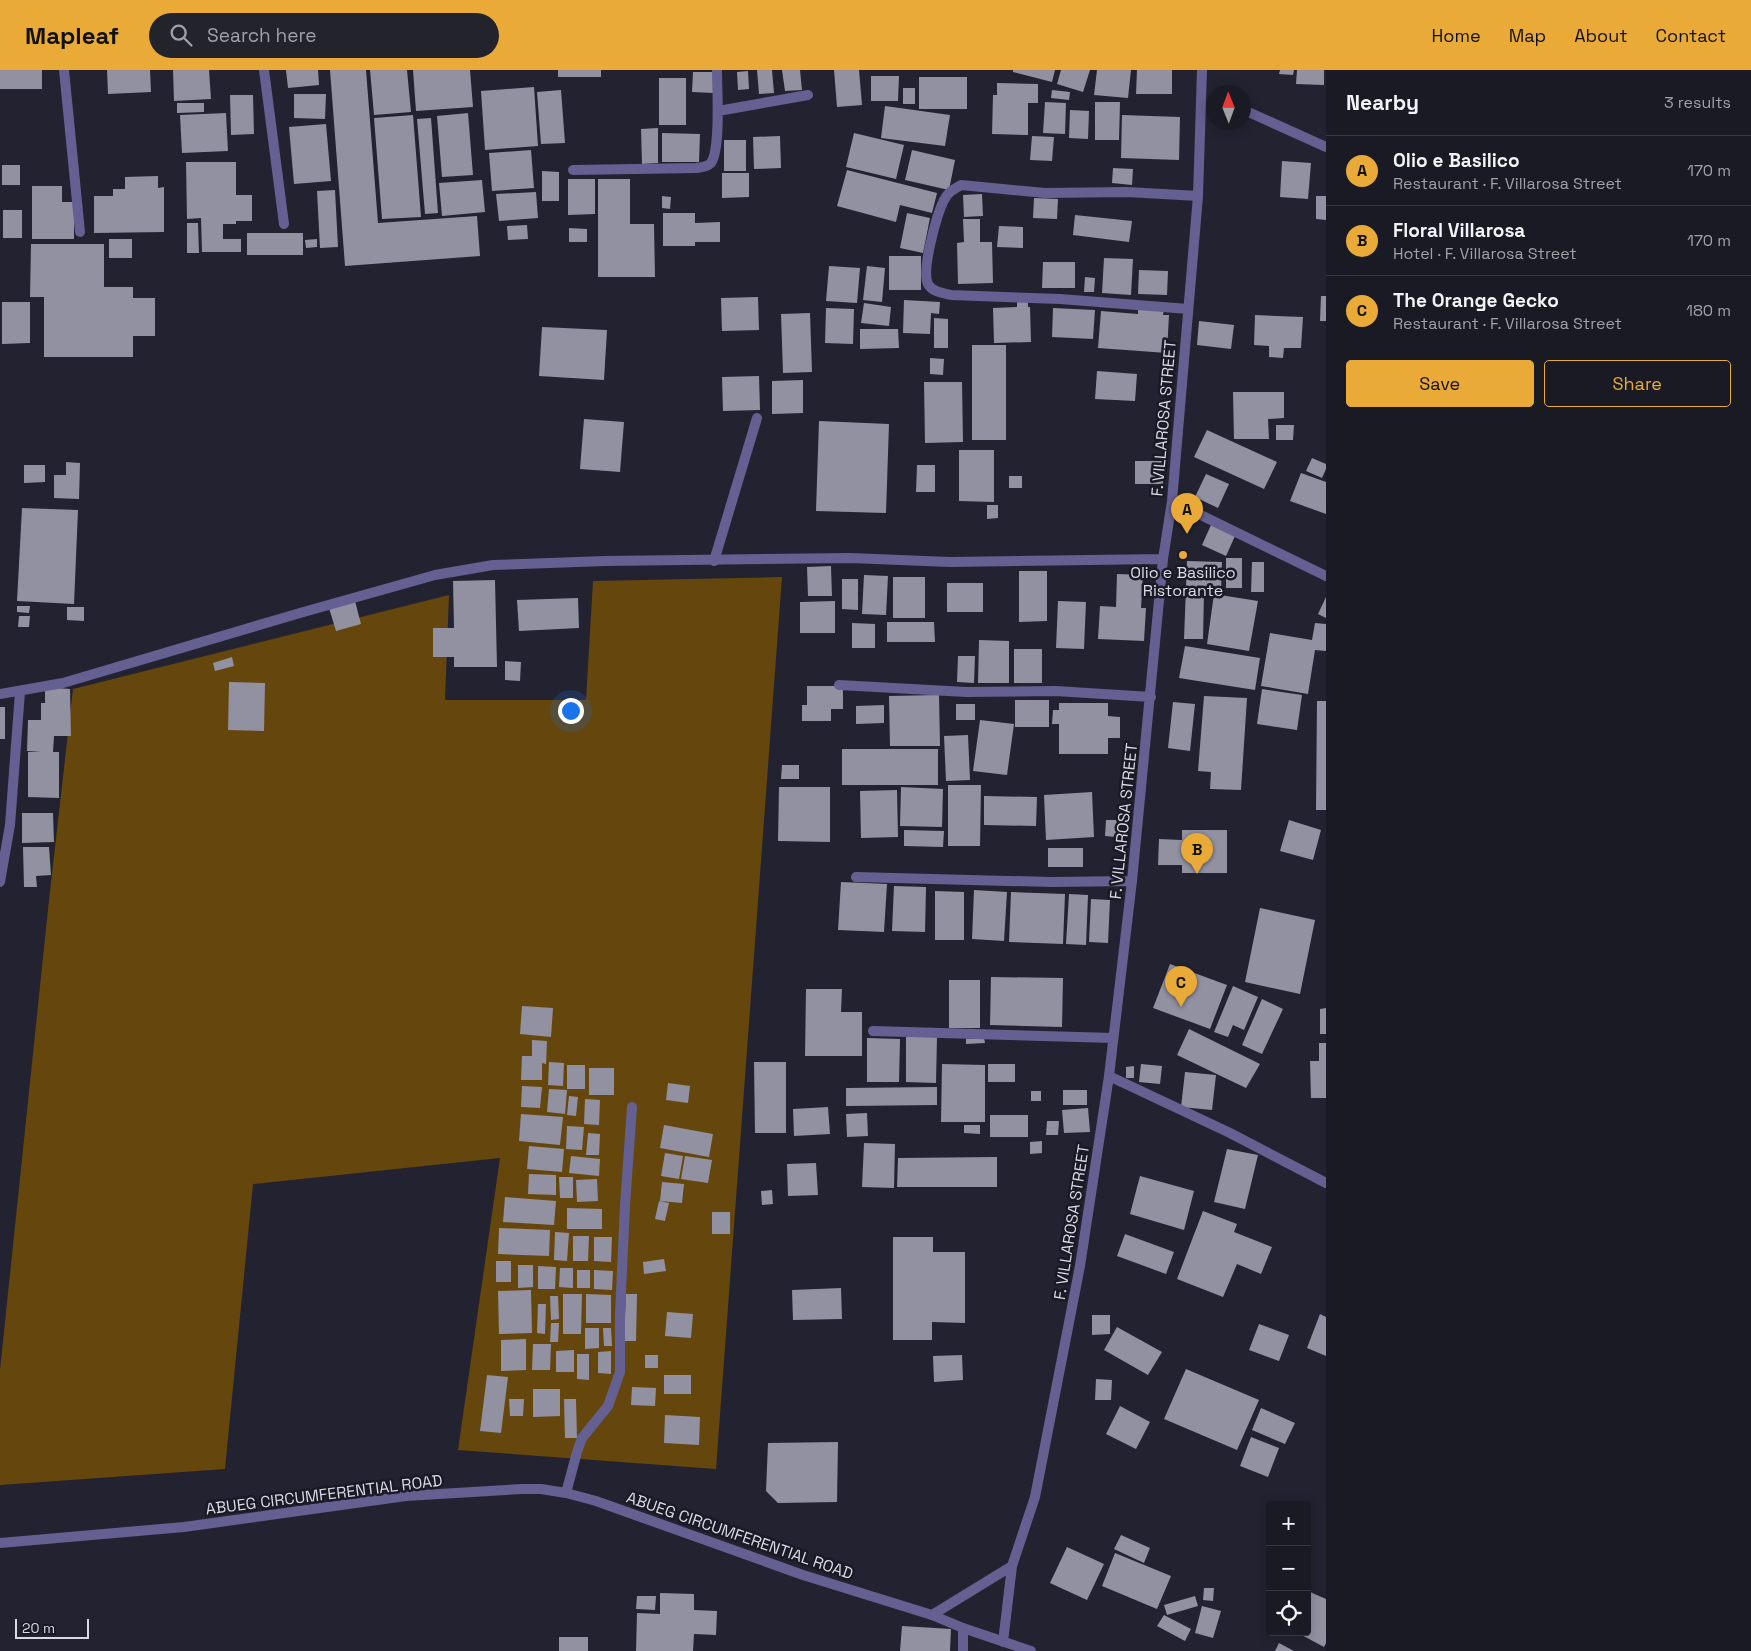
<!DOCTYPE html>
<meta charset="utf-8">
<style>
body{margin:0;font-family:"Space Grotesk",sans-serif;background:#23232c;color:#f1f3f6}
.controls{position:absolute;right:15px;bottom:15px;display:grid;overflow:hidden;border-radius:5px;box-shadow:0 2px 12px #0003}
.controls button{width:45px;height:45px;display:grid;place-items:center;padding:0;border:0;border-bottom:1px solid #383841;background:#1a1a24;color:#f1f3f6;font:25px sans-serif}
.compass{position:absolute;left:1206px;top:15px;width:45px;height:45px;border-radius:50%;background:#1a1a24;box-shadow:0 2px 12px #0003;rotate:359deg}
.scale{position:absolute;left:15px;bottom:12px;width:74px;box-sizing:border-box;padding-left:5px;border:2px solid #dadae3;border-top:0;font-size:14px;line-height:18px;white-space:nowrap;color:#dadae3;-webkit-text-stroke:4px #1a1926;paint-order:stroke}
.you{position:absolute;left:570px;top:640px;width:18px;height:18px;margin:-12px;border:4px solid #fff;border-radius:50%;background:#1a73e8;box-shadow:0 0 0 8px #1a73e833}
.badge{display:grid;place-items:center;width:32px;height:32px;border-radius:50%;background:#e9aa38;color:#111;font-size:16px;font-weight:700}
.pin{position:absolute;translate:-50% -41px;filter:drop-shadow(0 1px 2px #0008)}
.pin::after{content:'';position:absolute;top:26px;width:18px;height:15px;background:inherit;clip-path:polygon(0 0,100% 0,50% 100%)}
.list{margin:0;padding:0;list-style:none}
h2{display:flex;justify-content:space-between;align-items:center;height:65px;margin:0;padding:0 20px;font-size:21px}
h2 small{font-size:16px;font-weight:400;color:#9fa1a6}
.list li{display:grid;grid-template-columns:32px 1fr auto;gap:15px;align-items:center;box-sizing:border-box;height:70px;padding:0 20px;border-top:1px solid #383841}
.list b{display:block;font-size:19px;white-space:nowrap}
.list p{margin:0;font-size:16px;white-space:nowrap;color:#9fa1a6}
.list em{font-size:16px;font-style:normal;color:#9fa1a6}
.actions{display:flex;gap:10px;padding:15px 20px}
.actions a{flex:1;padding:11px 0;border:1px solid #e9aa38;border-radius:5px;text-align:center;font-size:18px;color:#e9aa38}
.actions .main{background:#e9aa38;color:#111}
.icon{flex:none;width:28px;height:28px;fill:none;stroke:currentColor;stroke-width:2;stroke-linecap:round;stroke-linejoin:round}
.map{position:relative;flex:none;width:1326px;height:1581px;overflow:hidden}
header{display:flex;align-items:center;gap:30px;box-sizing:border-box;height:70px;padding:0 25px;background:#e9aa38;color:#111}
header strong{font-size:24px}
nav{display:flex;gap:28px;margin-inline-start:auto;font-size:18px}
.search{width:350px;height:45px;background:#23232c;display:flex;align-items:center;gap:12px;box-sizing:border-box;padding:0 18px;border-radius:28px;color:#9fa1a6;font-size:19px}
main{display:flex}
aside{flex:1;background:#1a1a24}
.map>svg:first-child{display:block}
.green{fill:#65470e}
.building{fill:#9291a2}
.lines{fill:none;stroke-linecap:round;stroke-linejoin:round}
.service{stroke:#646091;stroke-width:10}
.minor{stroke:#646091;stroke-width:10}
.tertiary{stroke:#646091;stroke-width:10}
.poi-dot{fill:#e9aa38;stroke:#1a1926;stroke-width:2}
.labels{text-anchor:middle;stroke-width:5;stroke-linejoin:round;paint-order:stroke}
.street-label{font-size:16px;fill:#dadae3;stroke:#1a1926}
.poi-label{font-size:16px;fill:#dadae3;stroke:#1a1926}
</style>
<header>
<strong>Mapleaf</strong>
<div class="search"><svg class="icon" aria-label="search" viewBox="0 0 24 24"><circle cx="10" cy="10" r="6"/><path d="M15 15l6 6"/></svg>Search here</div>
<nav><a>Home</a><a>Map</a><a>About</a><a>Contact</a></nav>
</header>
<main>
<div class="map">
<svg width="1326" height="1581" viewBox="0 0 1326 1581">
<rect width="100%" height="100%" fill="#232230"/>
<!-- green -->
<path class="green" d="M782 507 716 1399 458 1380 500 1088 253 1114 225 1399 0 1415V1300L49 830 73 619 449 525 445 630H586L593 511Z"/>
<!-- building -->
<path class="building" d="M0 0H42V19H0Z
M107 0H150L151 22 108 24Z
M173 0H209L211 29 174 31Z
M286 0H318L319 15 288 18Z
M330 0H366L378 153 477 146 480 186 345 196Z
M370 0H407L411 42 374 45Z
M413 0H470L473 37 416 41Z
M558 0H601V7H558Z
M757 0H772L774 23 759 24Z
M782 0H800L802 20 785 21Z
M834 0H859L862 35 837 37Z
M1013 0H1055L1052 12 1013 2Z
M1061 0H1090L1083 22 1057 14Z
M1097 0H1131L1128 28 1094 25Z
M1137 0H1172V24H1136Z
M1280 0H1294L1293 5 1279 4Z
M1297 0H1324V15L1296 14Z
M748 1 749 19 738 20 737 2Z
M693 2H715L714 23 692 22Z
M871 6H899L898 31H871Z
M919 7H967V39H919Z
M659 8H686V55H659Z
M997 13 1038 14V33H1028V65L992 64 993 25H997Z
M534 17 538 76 485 80 481 21Z
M903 18H915V34H903Z
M561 20 565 73 541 74 537 22Z
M1052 20 1070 22 1069 30 1051 28Z
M294 24H326L325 49 294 48Z
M230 25H253L254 64 231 65Z
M1045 32 1066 33 1065 64 1043 63Z
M1095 32H1120L1119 70H1095Z
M177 33H204V42L177 43Z
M885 36 950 45 945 76 881 68Z
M1070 40 1089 41 1088 69 1069 68Z
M226 43 228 81 182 83 180 45Z
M468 43 473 105 442 107 437 46Z
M413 45 421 147 382 149 374 48Z
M1122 45 1180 47 1179 90 1121 88Z
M431 48 438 143 425 144 417 49Z
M326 54 331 111 294 114 289 57Z
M658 58V93L642 94 641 59Z
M662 63 700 64 699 92H662Z
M854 63 904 75 896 109 846 97Z
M780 66 781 98 754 99 753 67Z
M1032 66 1054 67 1052 91 1030 90Z
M724 70H746V101H724Z
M531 80 534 118 492 121 489 83Z
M912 80 955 90 949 120 905 110Z
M1282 91 1311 93 1308 129 1280 127Z
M186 92H236V125H252V151H236V154H223V169H241V182H202L201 148 187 149Z
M2 95H20V115H2Z
M1113 98 1133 99 1132 115 1112 113Z
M847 100 937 123 932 143 900 135 896 152 837 136Z
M542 101 559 102V131H542Z
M722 103H749V127L722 128Z
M158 106V118L164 117V162L94 163V126H113V119H125V107Z
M568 109H595V144L568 145Z
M598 109H630V154H654L655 207H598Z
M482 110 485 142 442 146 439 113Z
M32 116H62V132H74V169H32Z
M335 120 338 177 320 178 317 121Z
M536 122 538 148 499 151 496 124Z
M982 124 983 146 964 147 963 125Z
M662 126 671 127 670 139 662 138Z
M1316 126H1326V150L1316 149Z
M1034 128 1058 129 1057 149 1033 148Z
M3 140H22V168H3Z
M663 143H695V153L720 152V172H695V176H663Z
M907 143 930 148 923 183 900 178Z
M1075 145 1132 151 1129 172 1073 165Z
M963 149H980V172H992L993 213 958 214 957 173 964 172Z
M187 153H198L199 183H187Z
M527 155 528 169 508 170 507 156Z
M999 156 1023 157V178L997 177Z
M569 158 587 159V172H569Z
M247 163H303V185H247Z
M109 169H132V188H109Z
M317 169V177L306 178 305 170Z
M31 174H104V217H133V228H155V266H133V287H44V227H30Z
M889 186H921V220H889Z
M1104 188 1133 189 1131 225 1102 223Z
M1043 192H1075V218H1042Z
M829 196 860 198 857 233 826 231Z
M867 196 885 198 882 232 863 230Z
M1139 200 1168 201 1167 225 1138 224Z
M1085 207 1095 208 1094 222H1084Z
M1321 226H1326V251H1320Z
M758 227 759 260 722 261 721 228Z
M904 230 940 232 939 244 931 243 930 264 903 263Z
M1017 230H1028V237H1030L1031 272 994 273 993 238 1017 237Z
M2 232H30V273L2 274Z
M864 233 891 237 889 256 861 253Z
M1138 237 1164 239 1163 245H1169L1167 283 1098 278 1101 241 1138 244Z
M826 238 854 239 853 274 825 273Z
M1053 238 1095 240 1093 269 1052 267Z
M810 243 812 302 783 303 781 244Z
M1255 245 1303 247 1301 278H1284L1283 288 1269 287V276L1254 275Z
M934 248 948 249V278H934Z
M1199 251 1234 255 1231 279 1197 275Z
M542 257 607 260 604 310 539 306Z
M860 259H898L899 278 860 279Z
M972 275H1006V370H972Z
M930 288 944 289 943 305 930 304Z
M1097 301 1137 304 1135 331 1095 329Z
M759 306 760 340 723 341 722 307Z
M803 310V343L772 344V311Z
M924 312H962L963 372 925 373Z
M1233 322H1284V348L1268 349 1269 369H1234Z
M584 349 624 352 620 402 580 399Z
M819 351 889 354 886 443 816 441Z
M1276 355H1294L1293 370H1276Z
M1207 360 1277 392 1264 419 1194 387Z
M959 380H994V432L959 431Z
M1312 388 1326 394V399L1322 408 1306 401Z
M1135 391H1163V414H1135Z
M66 392 80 393 79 429 54 428V405H66Z
M24 395H45V412L24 413Z
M917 395H935V422H916Z
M1301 403 1326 412V444L1290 431Z
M1206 404 1229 414 1218 438 1195 427Z
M1009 406H1022V418H1009Z
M987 435H998V448L987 449Z
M22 438 78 440 74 534 17 531Z
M1211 455 1235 466 1226 486 1202 475Z
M1226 488H1242V518H1226Z
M1187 491 1222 492 1221 522H1204L1203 569H1184Z
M1252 492H1264V522H1251Z
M831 496 832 526H808L807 497Z
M1019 501H1047V551L1019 552Z
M1117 504 1143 505 1141 538H1146L1144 571 1098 569 1100 536 1116 537Z
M864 505 888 506 886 545 862 544Z
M893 507H925V548H893Z
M842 509H858V540L842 539Z
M495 510 497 597H454V587H433V558H454L453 511Z
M947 513H983V542H947Z
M1214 524 1258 531 1249 581 1207 574Z
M1326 527V548L1318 544Z
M578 528 579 558 519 561 517 530Z
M355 531 361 554 336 561 329 538Z
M835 531V563H800V532Z
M1058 531 1086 532 1084 579 1056 578Z
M17 536H30L29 543 17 542Z
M67 537H84V551L67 550Z
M19 546H30L29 557H18Z
M887 552H934L935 572H887Z
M852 553 875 554V578H852Z
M1315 553 1326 554V581L1315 580 1308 624 1261 616 1270 563 1312 570Z
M979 570 1009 571V613H978Z
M1185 576 1260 588 1255 620 1179 608Z
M1014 579H1042V613H1014Z
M958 586H975L974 613 957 612Z
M232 587 234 596 215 601 213 593Z
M505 591 521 592 520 611 505 610Z
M229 612 265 613 264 661 228 660Z
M807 616H843V639H831V651H802V635H807Z
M45 617 70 619 71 666H54L53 682H59V728L28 727V682L41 681H27L28 650H41V633H45Z
M1262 619 1302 625 1297 660 1257 654Z
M939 625 940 676H890L889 626Z
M1204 626 1247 628 1241 720 1210 719 1211 702 1198 701Z
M1015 630H1049V657H1015Z
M1317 631H1326V740H1316Z
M1173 632 1195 634 1190 681 1168 678Z
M1059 633H1108V646L1120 647V668H1108V684H1059V654H1052L1053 640H1059Z
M956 634H975V650H956Z
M884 635V653L856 654V636Z
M0 637H5V669H0Z
M980 650 1014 654 1007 705 973 701Z
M968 665 970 710 946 711 944 666Z
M842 679H938V715H842Z
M782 695H799V709H781Z
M948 715H981L980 776H948Z
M779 717H830V772L778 771Z
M901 717 943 719 942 757 900 756Z
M897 720 898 767 861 768 860 721Z
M1092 722 1094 767 1046 770 1044 725Z
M984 726 1037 727 1036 756 984 755Z
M22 743H53L54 772 22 773Z
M1106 750H1117L1116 767 1105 766Z
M1289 750 1321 760 1313 790 1280 781Z
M904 760 944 761 943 777 904 776Z
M1182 760H1227V803H1182V795H1158L1159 769 1182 770Z
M23 777H49L51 805 36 806 37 817H24Z
M1048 778H1083V797H1048Z
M841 812 887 814 884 862 838 860Z
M894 816 926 817 925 862 892 861Z
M974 820 1007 822 1004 871 972 869Z
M935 821 964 822V870H935Z
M1011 822 1065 824 1063 874 1009 872Z
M1069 824 1088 825 1086 875 1066 874Z
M1091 829 1110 830 1108 873 1089 872Z
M1260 838 1315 850 1300 924 1245 912Z
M1170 894 1227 915 1210 959 1153 938Z
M991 907 1063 908 1062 957 990 955Z
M949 910H980V958H949Z
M1233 916 1258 927 1244 960 1233 955 1228 967 1214 962Z
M806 919H842L841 942H862V986H805Z
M1262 929 1283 939 1262 984 1242 975Z
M522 936 553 938 551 967 520 964Z
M1326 938V964H1320V939Z
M1189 959 1260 994 1246 1018 1177 985Z
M906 966H937L936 1013 906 1012Z
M867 968 900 969 899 1012H867Z
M984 968 985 973 966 974V969Z
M532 970 547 971 546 994 542 993V1010H521L522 986H532Z
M1319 973H1326V1028H1311L1310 991H1319Z
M549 992 564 993 563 1016 548 1015Z
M754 992H786V1063H755Z
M942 994 985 995V1052H941Z
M988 994H1015V1012H988Z
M1141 994 1162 996 1160 1014 1139 1012Z
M567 995H585V1019H567Z
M1134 996V1008H1126V997Z
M589 998H614V1025H589Z
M1185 1002 1216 1005 1212 1040 1181 1037Z
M668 1013 690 1016 688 1033 666 1030Z
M522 1016 542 1017 540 1038 521 1037Z
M937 1017V1035L846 1036V1018Z
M549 1019 567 1020 565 1044 547 1042Z
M1063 1020H1087V1035H1063Z
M1031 1021H1041V1031H1031Z
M569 1026 578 1027 576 1046 567 1045Z
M585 1029 600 1030 599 1055 584 1054Z
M828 1037 830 1064 794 1066 793 1039Z
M1088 1038 1090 1062 1064 1063 1062 1040Z
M867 1043 868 1066 847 1067 846 1044Z
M521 1044 563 1047 560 1075 519 1071Z
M990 1045H1028V1067H990Z
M1047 1051H1059L1058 1065H1046Z
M664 1055 713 1064 709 1087 660 1078Z
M964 1055H980V1064L964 1063Z
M567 1056 584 1057 582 1080 566 1079Z
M588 1063 600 1064 599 1085H586Z
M1042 1071V1083L1030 1084V1072Z
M864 1073 895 1074 894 1118 862 1117Z
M529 1076 564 1079 562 1102 527 1099Z
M1227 1079 1258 1085 1245 1139 1214 1132Z
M665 1083 683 1086 679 1109 661 1106Z
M571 1086 600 1089 599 1106 569 1103Z
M685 1086 712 1090 708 1113 681 1109Z
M997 1087V1117H897L898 1088Z
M816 1093 818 1125 788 1126 787 1094Z
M529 1104 556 1105V1125L528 1124Z
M1140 1106 1194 1121 1184 1160 1130 1144Z
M559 1107H573V1128H560Z
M597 1109 598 1131 577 1132 576 1110Z
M662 1112 684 1114 682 1133 660 1131Z
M772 1120 773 1134 762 1135 761 1121Z
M505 1127 556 1131 554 1155 503 1152Z
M659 1131 669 1133 665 1151 655 1149Z
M567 1138 602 1139V1159H567Z
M1203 1141 1237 1154 1234 1162 1272 1177 1261 1204 1237 1194 1223 1227 1177 1209Z
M712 1142H730V1164H712Z
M499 1158 550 1160 549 1186 498 1184Z
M555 1162 569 1163 567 1191 554 1190Z
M1125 1164 1174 1182 1166 1204 1117 1186Z
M573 1166H589L588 1191H573Z
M594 1167H612L611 1192 594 1191Z
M893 1167H933V1182H965V1253L932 1252V1270H893Z
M664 1189 666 1201 644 1204 643 1192Z
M496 1191H511V1212H496Z
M518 1195H533V1217L518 1218Z
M538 1196 556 1197 555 1219H538Z
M560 1198H573V1218L559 1217Z
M577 1200H590V1218H577Z
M594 1200 613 1201 612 1220 594 1219Z
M841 1218 842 1249 793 1250 792 1220Z
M531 1220 532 1263 499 1264 498 1221Z
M563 1224H582L581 1264H563Z
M586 1224 611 1225V1253H586Z
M626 1224H637L636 1271H624Z
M550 1226H558L559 1249 551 1250Z
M538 1234H546L545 1264 537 1263Z
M667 1242 693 1244 691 1268 665 1266Z
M1320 1244 1326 1247V1286L1307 1278Z
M1092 1245H1110V1264L1092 1265Z
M551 1253H559L558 1272H550Z
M1259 1254 1289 1265 1279 1291 1249 1280Z
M1117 1257 1162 1282 1148 1305 1104 1280Z
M585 1258H599V1278L585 1279Z
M603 1258H611L612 1276H604Z
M526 1269V1300L501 1301V1270Z
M533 1274H551L550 1300H532Z
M574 1280V1302H556V1281Z
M611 1281V1304L598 1303V1282Z
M577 1284H589V1310L577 1309Z
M645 1285H658V1298H645Z
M962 1285 963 1310 934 1312 933 1286Z
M1186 1299 1259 1330 1237 1380 1164 1349Z
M487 1305 508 1307 501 1363 480 1361Z
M664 1305H691V1324H664Z
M1096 1309 1112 1310 1111 1330H1095Z
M632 1317 656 1318 655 1336 631 1335Z
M533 1319H560V1346L533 1347Z
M509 1329H524L523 1346H510Z
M564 1329H576L577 1368H565Z
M1120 1336 1150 1352 1136 1379 1106 1364Z
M1261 1338 1295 1353 1285 1374 1252 1360Z
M665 1345 700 1347 699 1375 664 1373Z
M1251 1367 1279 1378 1268 1407 1240 1396Z
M838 1372 837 1432 778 1433 766 1421 768 1373Z
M1121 1465 1150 1478 1144 1493 1114 1479Z
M1067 1477 1104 1494 1087 1530 1050 1513Z
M1115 1483 1171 1506 1157 1539 1102 1516Z
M1204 1518H1214L1213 1531 1203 1530Z
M1310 1522 1326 1529V1573L1324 1577 1296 1562H1307V1527Z
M660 1523 694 1524V1540L717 1541 716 1565 694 1564 693 1581H636L637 1543 660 1544Z
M637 1526H656L655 1540 636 1539Z
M1195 1526 1198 1536 1167 1545 1164 1535Z
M1202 1536 1221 1541 1213 1568 1195 1563Z
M1164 1545 1191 1559 1185 1571 1157 1556Z
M902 1556 951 1559 950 1581H900Z
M559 1567H588V1581H559Z
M1279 1573 1294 1581H1275Z"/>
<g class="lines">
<!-- service -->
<path class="service" d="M64 0 80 162
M264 0 284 154
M714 491 757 348
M0 812 10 755 20 622"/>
<!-- minor -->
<path class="minor" d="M1244 40 1326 77
M718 41 808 25
M573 100 697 98C702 97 707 97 711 93 721 79 717 19 717 0
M1188 239 1060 229 951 225C943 223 932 222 928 214 921 200 937 144 944 130 948 122 954 119 961 115L1045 123 1127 122 1198 126
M1172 431 1326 506
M839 615 966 622 1056 621 1151 627
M0 624 63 613 300 543 435 505 493 495 605 491 850 488 950 492 1163 489
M856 807 1052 812 1132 811
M873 961 1113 968
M1109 1006 1230 1063 1326 1113
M566 1423 577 1382 582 1368 608 1336 620 1302V1244L625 1135 632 1037
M932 1545 1012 1496
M963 1558V1581
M1003 1572 1012 1496 1035 1427 1080 1196 1109 1006 1132 811 1163 489 1172 431 1198 126 1202 0"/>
<!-- tertiary -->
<path class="tertiary" d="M0 1473 184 1457 406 1426 521 1419H541L566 1423 596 1431 803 1505 932 1545 963 1558 1031 1581"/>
</g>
<!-- markers -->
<circle class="poi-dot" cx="1183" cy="485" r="5"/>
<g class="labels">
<!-- street labels -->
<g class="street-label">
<text transform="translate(1163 348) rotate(-85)" y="6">F. VILLAROSA STREET</text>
<text transform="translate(1123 751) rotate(-84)" y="6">F. VILLAROSA STREET</text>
<text transform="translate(1071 1152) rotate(-81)" y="6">F. VILLAROSA STREET</text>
<text transform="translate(324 1424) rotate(-7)" y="6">ABUEG CIRCUMFERENTIAL ROAD</text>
<text transform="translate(740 1465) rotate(19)" y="6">ABUEG CIRCUMFERENTIAL ROAD</text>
</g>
<!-- poi labels -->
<g class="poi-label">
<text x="1183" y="508">Olio e Basilico<tspan x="1183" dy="18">Ristorante</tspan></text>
</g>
</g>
</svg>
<div class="controls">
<button>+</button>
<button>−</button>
<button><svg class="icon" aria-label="locate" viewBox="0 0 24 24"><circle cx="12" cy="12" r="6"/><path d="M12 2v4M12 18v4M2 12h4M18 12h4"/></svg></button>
</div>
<svg class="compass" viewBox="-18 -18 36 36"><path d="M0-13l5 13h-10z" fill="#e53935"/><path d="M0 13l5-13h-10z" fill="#9fa1a6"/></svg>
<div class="scale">20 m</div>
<div class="you"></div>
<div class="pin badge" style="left:1187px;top:464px">A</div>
<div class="pin badge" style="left:1197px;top:804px">B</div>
<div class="pin badge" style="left:1181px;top:937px">C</div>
</div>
<aside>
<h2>Nearby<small>3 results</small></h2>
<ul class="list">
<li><span class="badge">A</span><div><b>Olio e Basilico</b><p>Restaurant · F. Villarosa Street</p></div><em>170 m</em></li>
<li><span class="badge">B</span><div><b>Floral Villarosa</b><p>Hotel · F. Villarosa Street</p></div><em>170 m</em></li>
<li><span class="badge">C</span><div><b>The Orange Gecko</b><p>Restaurant · F. Villarosa Street</p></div><em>180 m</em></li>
</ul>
<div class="actions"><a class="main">Save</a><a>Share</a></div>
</aside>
</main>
